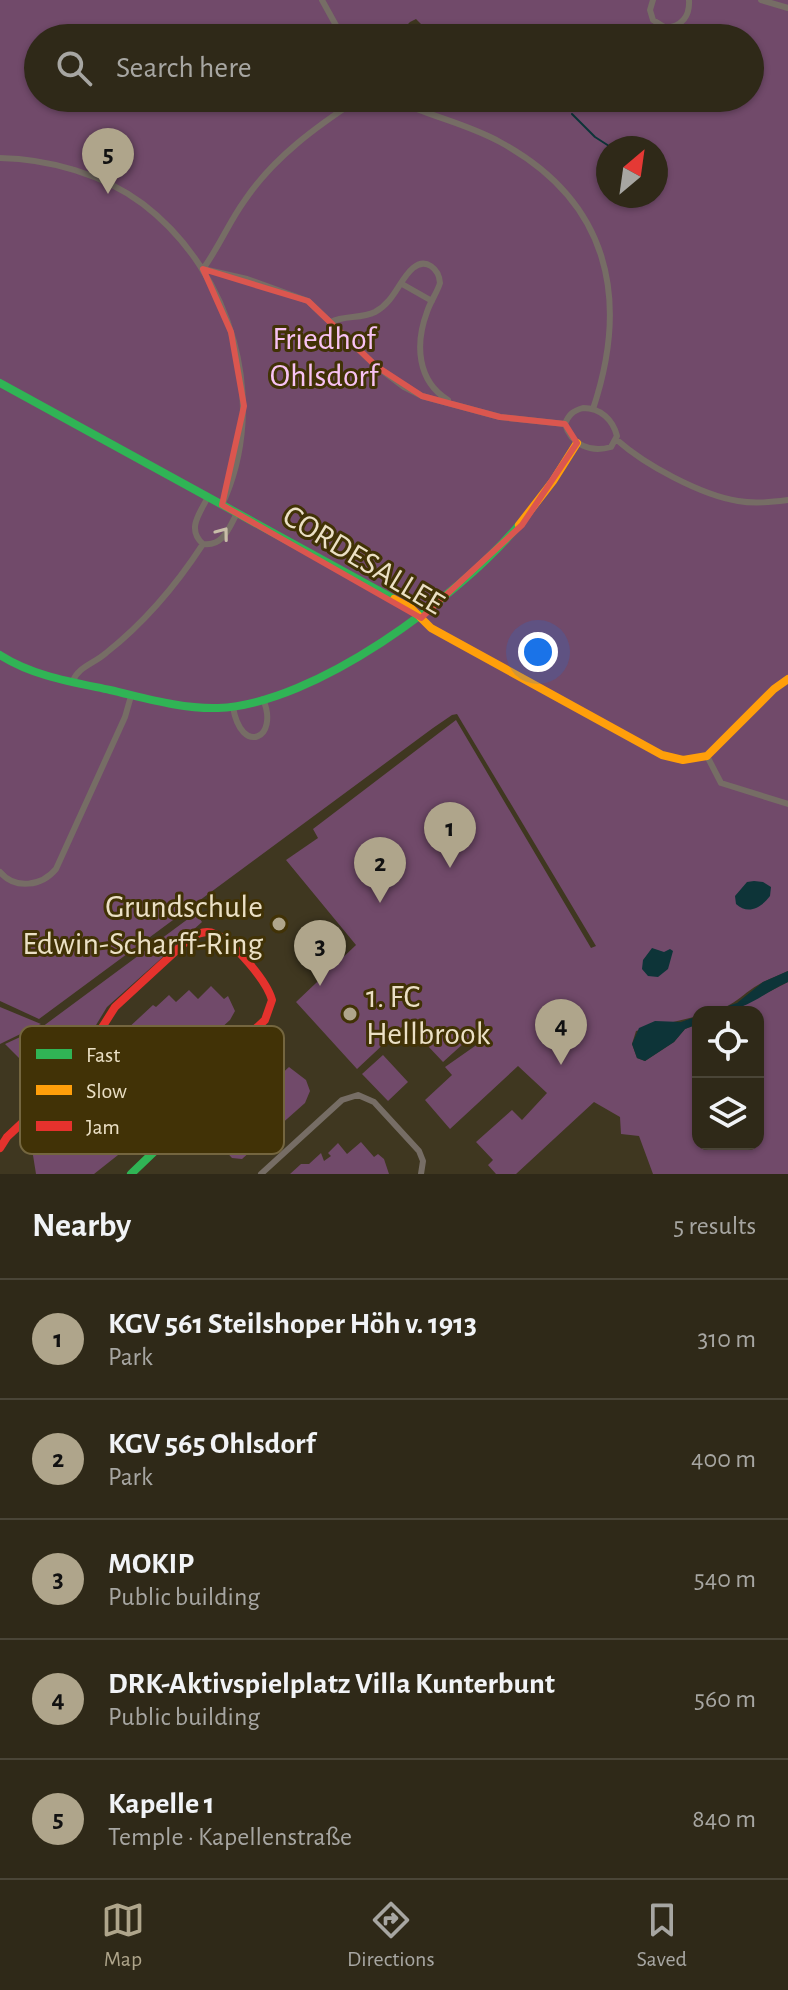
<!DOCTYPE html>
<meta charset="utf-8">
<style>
body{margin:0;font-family:"Alegreya Sans",sans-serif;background:#373121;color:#f1f3f6}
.controls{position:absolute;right:24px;bottom:24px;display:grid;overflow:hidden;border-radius:16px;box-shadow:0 2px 6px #0004}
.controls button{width:72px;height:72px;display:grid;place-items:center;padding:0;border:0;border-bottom:2px solid #4a4537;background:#2f2918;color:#f1f3f6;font:40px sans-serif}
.compass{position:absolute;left:596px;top:136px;width:72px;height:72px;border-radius:50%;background:#2f2918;box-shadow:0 2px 6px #0004;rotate:29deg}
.you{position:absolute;left:538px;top:652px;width:28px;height:28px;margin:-20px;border:6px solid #fff;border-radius:50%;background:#1a73e8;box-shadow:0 0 0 12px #1a73e833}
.badge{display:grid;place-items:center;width:52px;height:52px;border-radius:50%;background:#afa58b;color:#111;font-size:26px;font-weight:700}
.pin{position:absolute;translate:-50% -66px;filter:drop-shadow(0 2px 4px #0008)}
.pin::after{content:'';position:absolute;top:42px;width:28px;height:24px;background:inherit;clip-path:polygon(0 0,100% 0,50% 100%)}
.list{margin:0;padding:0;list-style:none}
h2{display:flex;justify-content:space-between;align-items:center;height:104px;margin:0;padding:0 32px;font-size:34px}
h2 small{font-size:26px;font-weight:400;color:#a7a6a2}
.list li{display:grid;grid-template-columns:52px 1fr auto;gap:24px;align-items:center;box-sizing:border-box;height:120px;padding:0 32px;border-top:2px solid #4a4537}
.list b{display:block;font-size:30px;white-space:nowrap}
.list p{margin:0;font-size:26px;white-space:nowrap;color:#a7a6a2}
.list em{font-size:26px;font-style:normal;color:#a7a6a2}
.icon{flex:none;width:44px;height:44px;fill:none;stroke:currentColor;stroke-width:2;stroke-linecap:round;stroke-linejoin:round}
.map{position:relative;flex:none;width:788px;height:1174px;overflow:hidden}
.search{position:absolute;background:#2f2918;box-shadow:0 2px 6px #0004;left:24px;right:24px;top:24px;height:88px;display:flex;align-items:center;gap:20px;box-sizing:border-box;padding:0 28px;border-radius:44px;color:#a7a6a2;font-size:30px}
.sheet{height:704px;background:#2f2918}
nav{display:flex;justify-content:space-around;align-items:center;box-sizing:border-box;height:112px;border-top:2px solid #4a4537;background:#2f2918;font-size:22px;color:#a7a6a2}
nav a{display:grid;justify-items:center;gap:4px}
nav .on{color:#afa58b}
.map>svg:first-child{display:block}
.green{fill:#714a6a;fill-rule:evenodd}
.water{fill:#0d3438}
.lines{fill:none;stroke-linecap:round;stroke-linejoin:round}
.stream{stroke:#0d3438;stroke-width:2}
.street{stroke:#766d65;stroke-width:6}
.fast{stroke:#30b455;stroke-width:8}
.slow{stroke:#ff9f0a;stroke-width:8}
.jam{stroke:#e5322d;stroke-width:8}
.oneway{stroke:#c8bea8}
.marked{fill:none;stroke:#db564f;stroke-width:6;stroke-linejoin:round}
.poi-dot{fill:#afa58b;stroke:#413206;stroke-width:3}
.labels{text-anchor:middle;stroke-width:6;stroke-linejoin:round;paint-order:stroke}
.park-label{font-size:32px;fill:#f7c2f3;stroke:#413206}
.street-label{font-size:32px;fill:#ebe0c5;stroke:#413206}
.poi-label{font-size:32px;fill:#ebe0c5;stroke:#413206;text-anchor:end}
.key{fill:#413206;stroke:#74663f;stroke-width:2}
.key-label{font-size:22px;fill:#ebe0c5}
</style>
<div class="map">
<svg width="788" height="1174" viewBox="0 0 788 1174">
<rect width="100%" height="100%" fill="#3f3720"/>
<!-- green -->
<path class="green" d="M0 0H788V971C780 975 771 978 763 982 737 996 733 1012 698 1012V1016L636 1031 632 1044 637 1058 645 1061 674 1042 685 1029 698 1024V1144H758V1012H730L788 982V1174H653L639 1136 621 1134 620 1117 594 1102 516 1174H496L488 1165 493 1160 476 1142 512 1110 522 1120 547 1093 518 1066 450 1129 425 1100 452 1075 445 1067 485 1039V1024L443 1062 411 1028 404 1025 357 1069 296 1002 356 945 286 860 318 838 313 829 456 720 591 948 596 946 457 714 452 715 433 728 39 1019 0 1001ZM416 19 422 25 419 34 428 38H750V98H397L379 108 368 104 362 98H38V38H382L383 32 398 34 410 22ZM608 148H656V196H608Z
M196 913 202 922 107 1007 76 1058 46 1085 5 1044 42 1027Z
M211 986 224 999 228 996 235 1011 230 1020 167 1077H159L123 1042 125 1031 153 1005 156 1007 169 995 176 1002 189 990 198 999Z
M0 1007 41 1024 0 1044Z
M383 1055 408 1082 388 1101 362 1074Z
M289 1067 306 1080 310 1091 305 1103 242 1159 232 1158 203 1126 202 1112 228 1087 234 1088 245 1077 252 1084 267 1070 276 1079Z
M95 1091 117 1093 139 1120 137 1140 94 1174H36L32 1149Z
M361 1142 374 1157 378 1154 384 1159 389 1174H290L301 1164H309L321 1153 324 1161 331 1156 328 1153 338 1143 347 1154Z"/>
<!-- water -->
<path class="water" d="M754 881 763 882 771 887 770 896C761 908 748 915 736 904L735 896 747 882Z
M652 948 664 952 670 949 673 951 668 969 658 977 648 976 642 969 643 960Z
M788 971V982C757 996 747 1012 710 1012L737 1003 763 982Z
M698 1016V1024L685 1029 674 1042 645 1061 637 1058 632 1044 639 1028 655 1021 681 1022Z"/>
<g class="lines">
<!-- stream -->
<path class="stream" d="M566 98 570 106
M572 114 595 137 609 146"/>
<!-- street -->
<path class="street" d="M322 0 343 38
M653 0 650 10 653 20 666 28C682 26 690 16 689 0
M761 0 788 8
M365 98 376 103 388 98
M392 98C427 116 466 123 500 142 609 201 630 298 593 409
M0 158C49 159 103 174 143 204 232 272 270 402 222 505
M203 269 247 279 308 301 376 366 404 387 422 396 500 417 565 424
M203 269C219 247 229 222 245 200 274 157 317 126 360 98
M402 284 432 301
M331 322C344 315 361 319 375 312 395 301 399 280 413 268 426 257 439 269 440 283 437 293 430 302 427 312 415 344 417 381 448 400
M583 408C601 408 613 420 617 436L611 447C591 453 571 445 565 424 569 414 573 411 583 408Z
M617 440C645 465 701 495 738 501 755 504 772 502 788 500
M208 497C200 513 186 529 203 544 223 547 229 528 237 513
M73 681C78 667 95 663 106 653 144 623 177 584 203 544
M233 707C241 756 280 739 263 699
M707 756 721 783 788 804
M0 872C15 890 42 886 56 869L125 717 131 696
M72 1076 97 1062V1055L89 1050
M261 1174 342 1100 358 1095 374 1102 419 1151 423 1161 421 1174"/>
<!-- fast -->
<path class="fast" d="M0 383 394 599
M0 655C33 676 72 682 110 690 145 698 181 709 218 708 315 704 457 598 519 525
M131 1174 157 1149 161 1121 165 1113 218 1063"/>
<!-- slow -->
<path class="slow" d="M519 525 553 481 577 443
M394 599 411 608 431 628 662 755 683 760 707 756 774 689 788 679"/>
<!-- jam -->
<path class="jam" d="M0 1148 7 1137 70 1078 115 1007 191 937C199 933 207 930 215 934 234 942 267 981 272 1000L265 1020 218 1063"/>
</g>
<!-- one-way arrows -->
<defs><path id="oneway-chevron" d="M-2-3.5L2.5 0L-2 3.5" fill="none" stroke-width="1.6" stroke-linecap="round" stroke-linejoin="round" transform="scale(2)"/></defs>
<use class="oneway" href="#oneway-chevron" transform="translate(223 533) rotate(-53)"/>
<!-- marked area -->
<path class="marked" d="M203 269 308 301 376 366 422 396 500 417 565 424 577 443 522 525 421 618 222 505 244 406 231 332Z"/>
<!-- markers -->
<g class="poi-dot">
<circle cx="279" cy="924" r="8"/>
<circle cx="350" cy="1014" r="8"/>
</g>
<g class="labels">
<!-- park labels -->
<g class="park-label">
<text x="324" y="349">Friedhof<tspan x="324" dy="37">Ohlsdorf</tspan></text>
</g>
<!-- street labels -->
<g class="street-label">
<text transform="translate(364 559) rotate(31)" y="11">CORDESALLEE</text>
</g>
<!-- poi labels -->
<g class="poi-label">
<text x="263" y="917">Grundschule<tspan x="263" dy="37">Edwin-Scharff-Ring</tspan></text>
<text x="366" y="1007" text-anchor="start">1. FC<tspan x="366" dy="37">Hellbrook</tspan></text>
</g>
</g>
<!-- legend -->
<rect x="20" y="1026" width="264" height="128" rx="12" class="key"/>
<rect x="36" y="1049" width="36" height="10" fill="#30b455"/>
<rect x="36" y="1085" width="36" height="10" fill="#ff9f0a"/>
<rect x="36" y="1121" width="36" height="10" fill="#e5322d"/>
<g class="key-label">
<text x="86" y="1062">Fast</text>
<text x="86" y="1098">Slow</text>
<text x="86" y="1134">Jam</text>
</g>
</svg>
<div class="controls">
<button><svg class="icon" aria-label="locate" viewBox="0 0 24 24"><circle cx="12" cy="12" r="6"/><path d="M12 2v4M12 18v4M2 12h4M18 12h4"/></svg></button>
<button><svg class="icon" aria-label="layers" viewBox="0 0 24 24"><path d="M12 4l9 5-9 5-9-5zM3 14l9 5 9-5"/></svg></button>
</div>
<svg class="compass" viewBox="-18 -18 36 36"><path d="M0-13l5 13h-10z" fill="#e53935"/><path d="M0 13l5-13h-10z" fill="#a7a6a2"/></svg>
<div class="you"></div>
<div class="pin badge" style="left:450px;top:868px">1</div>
<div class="pin badge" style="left:380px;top:903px">2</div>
<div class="pin badge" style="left:320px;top:986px">3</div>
<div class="pin badge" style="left:561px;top:1065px">4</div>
<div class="pin badge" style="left:108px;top:194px">5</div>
<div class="search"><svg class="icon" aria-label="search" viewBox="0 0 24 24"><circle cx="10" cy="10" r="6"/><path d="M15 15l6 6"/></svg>Search here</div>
</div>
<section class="sheet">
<h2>Nearby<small>5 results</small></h2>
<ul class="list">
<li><span class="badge">1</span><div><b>KGV 561 Steilshoper Höh v. 1913</b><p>Park</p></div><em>310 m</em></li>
<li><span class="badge">2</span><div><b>KGV 565 Ohlsdorf</b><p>Park</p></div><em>400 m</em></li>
<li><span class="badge">3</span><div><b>MOKIP</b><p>Public building</p></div><em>540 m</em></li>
<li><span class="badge">4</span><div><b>DRK-Aktivspielplatz Villa Kunterbunt</b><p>Public building</p></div><em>560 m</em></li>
<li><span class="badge">5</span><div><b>Kapelle 1</b><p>Temple · Kapellenstraße</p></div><em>840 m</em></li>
</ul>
</section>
<nav>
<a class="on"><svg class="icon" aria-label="map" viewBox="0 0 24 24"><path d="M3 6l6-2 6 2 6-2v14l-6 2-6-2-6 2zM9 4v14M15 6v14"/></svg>Map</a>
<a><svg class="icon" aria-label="directions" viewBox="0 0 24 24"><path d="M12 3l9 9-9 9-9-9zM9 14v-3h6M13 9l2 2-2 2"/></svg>Directions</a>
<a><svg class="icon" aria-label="saved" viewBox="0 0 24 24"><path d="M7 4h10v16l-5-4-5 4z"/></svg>Saved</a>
</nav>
